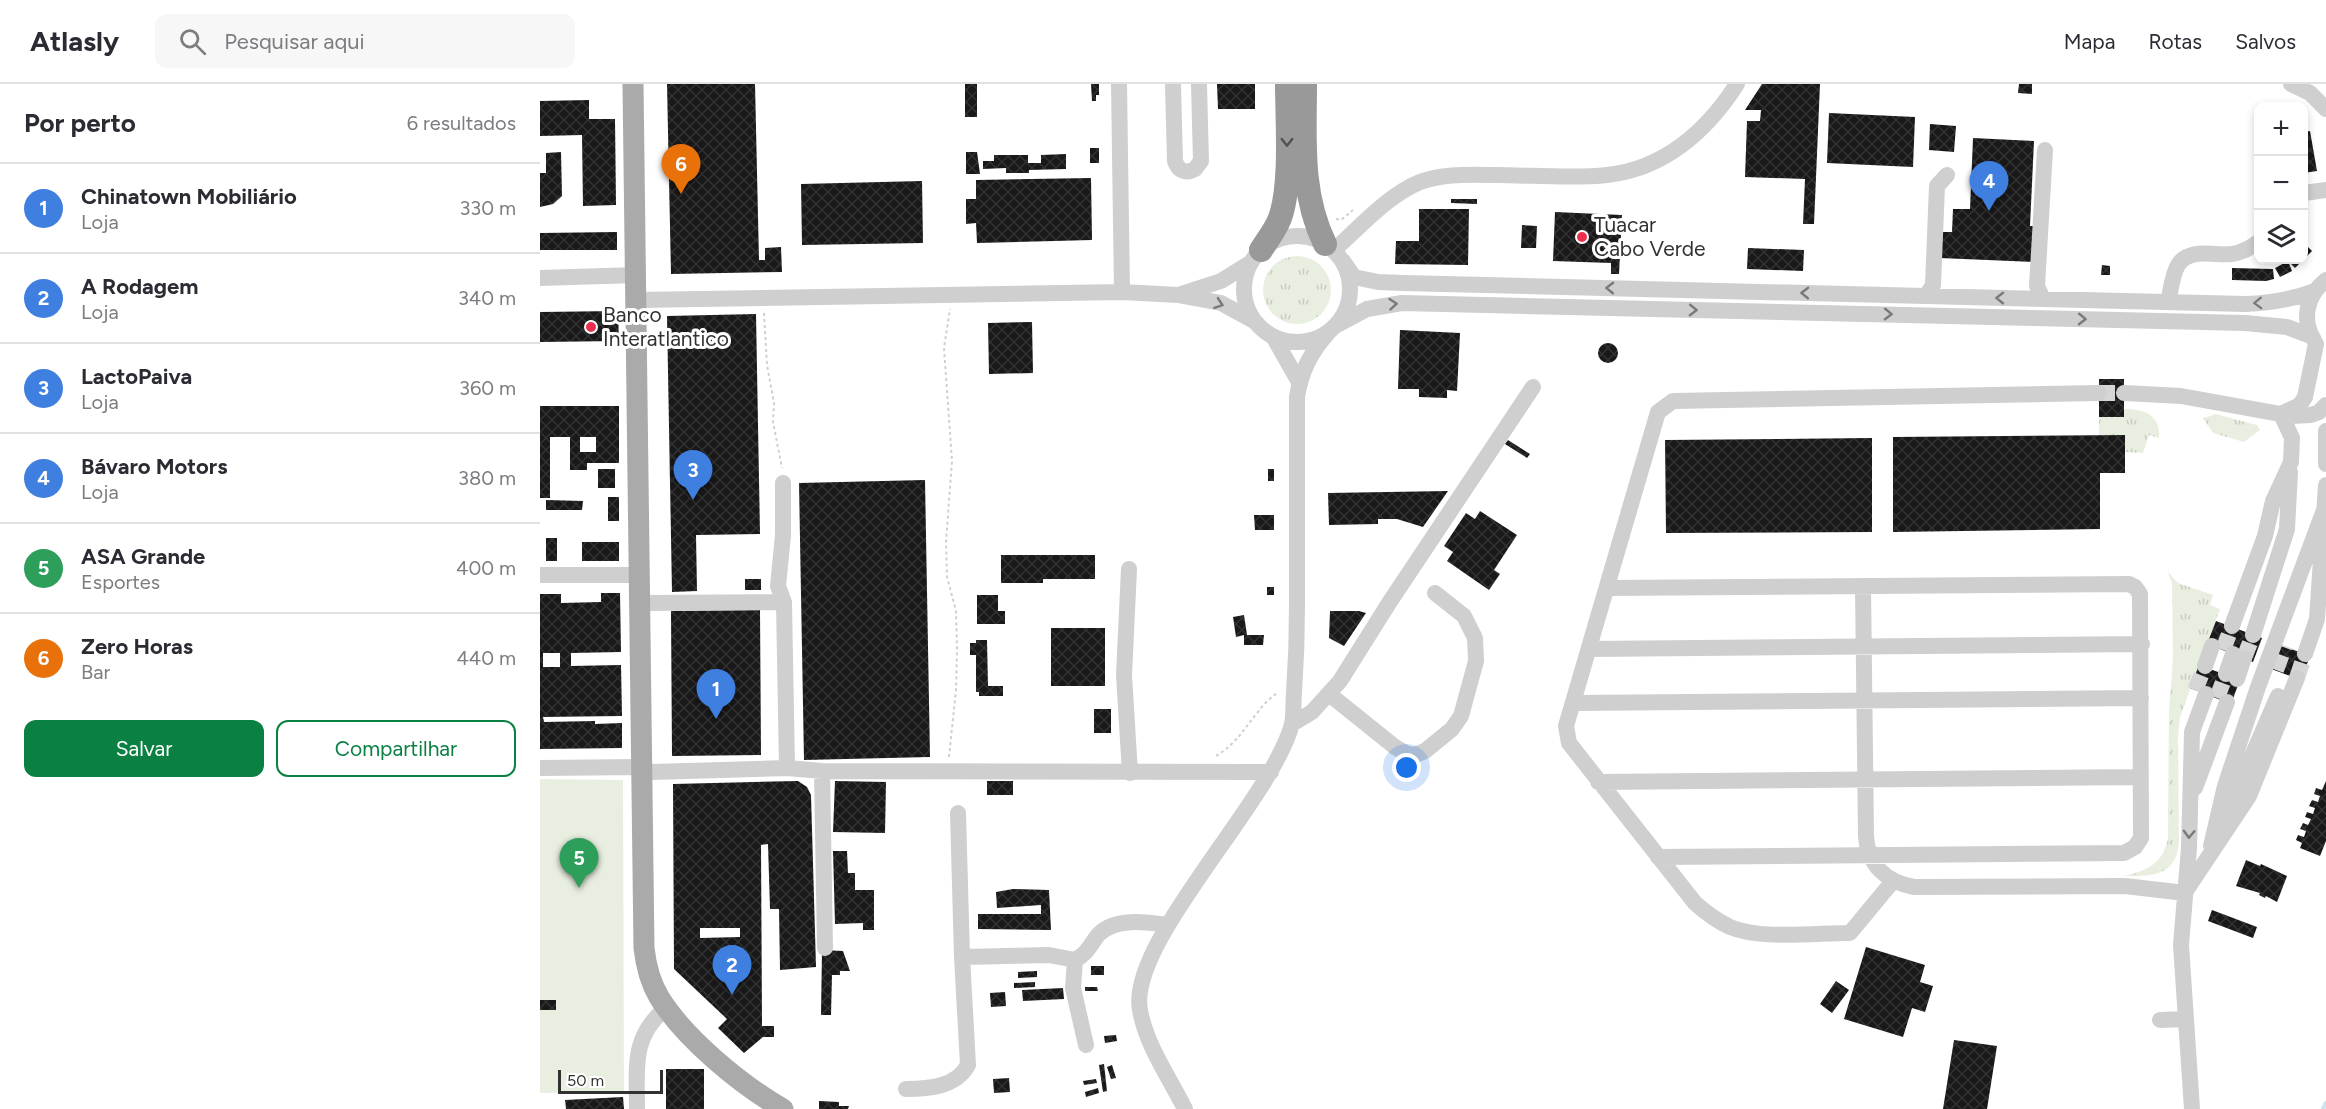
<!DOCTYPE html>
<html lang="pt">
<meta charset="utf-8">
<style>
body{margin:0;font-family:Figtree,sans-serif;background:#f7f7f7;color:#2b2b33}
.controls{position:absolute;right:18px;top:18px;display:grid;overflow:hidden;border-radius:12px;box-shadow:0 3px 9px #0003}
.controls button{width:54px;height:54px;display:grid;place-items:center;padding:0;border:0;border-bottom:2px solid #e1e1e2;background:#fff;color:#2b2b33;font:30px sans-serif}
.scale{position:absolute;left:18px;bottom:15px;width:105px;box-sizing:border-box;padding-left:6px;border:3px solid #323232;border-top:0;font-size:16px;line-height:21px;white-space:nowrap;color:#323232;-webkit-text-stroke:4px #fff;paint-order:stroke}
.you{position:absolute;left:867px;top:684px;width:21px;height:21px;margin:-15px;border:4px solid #fff;border-radius:50%;background:#1a73e8;box-shadow:0 0 0 9px #1a73e833}
.badge{display:grid;place-items:center;width:39px;height:39px;border-radius:50%;background:#0b8043;color:#fff;font-size:20px;font-weight:700}
.pin{position:absolute;translate:-50% -50px;filter:drop-shadow(0 2px 3px #0008)}
.pin::after{content:'';position:absolute;top:32px;width:21px;height:18px;background:inherit;clip-path:polygon(0 0,100% 0,50% 100%)}
.list{margin:0;padding:0;list-style:none}
h2{display:flex;justify-content:space-between;align-items:center;height:78px;margin:0;padding:0 24px;font-size:26px}
h2 small{font-size:20px;font-weight:400;color:#7c7c81}
.list li{display:grid;grid-template-columns:39px 1fr auto;gap:18px;align-items:center;box-sizing:border-box;height:90px;padding:0 24px;border-top:2px solid #e1e1e2}
.list b{display:block;font-size:22px;white-space:nowrap}
.list p{margin:0;font-size:20px;white-space:nowrap;color:#7c7c81}
.list em{font-size:20px;font-style:normal;color:#7c7c81}
.actions{display:flex;gap:12px;padding:18px 24px}
.actions a{flex:1;padding:14px 0;border:2px solid #0b8043;border-radius:12px;text-align:center;font-size:21px;color:#0b8043}
.actions .main{background:#0b8043;color:#fff}
.icon{flex:none;width:33px;height:33px;fill:none;stroke:currentColor;stroke-width:2;stroke-linecap:round;stroke-linejoin:round}
.map{position:relative;flex:none;width:1786px;height:1025px;overflow:hidden}
header{display:flex;align-items:center;gap:36px;box-sizing:border-box;height:84px;padding:0 30px;background:#fff;border-bottom:2px solid #e1e1e2}
header strong{font-size:28px}
nav{display:flex;gap:33px;margin-inline-start:auto;font-size:21px}
.search{width:420px;height:54px;background:#f7f7f7;display:flex;align-items:center;gap:15px;box-sizing:border-box;padding:0 21px;border-radius:12px;color:#7c7c81;font-size:22px}
main{display:flex}
aside{flex:1;background:#fff}
.map>svg:first-child{display:block}
.grass{fill:url(#grass-tufts)}
.pitch{fill:#e9efe0}
.lines{fill:none;stroke-linecap:round;stroke-linejoin:round}
.stream{stroke:#cce4ef;stroke-width:4.5}
.building{fill:url(#building-cross-hatch);fill-rule:evenodd}
.minor-tunnel{stroke:#d6d6d6;stroke-width:16;stroke-dasharray:16 8;stroke-linecap:butt}
.path{stroke:#cfcfcf;stroke-width:2;stroke-dasharray:3 3;stroke-linecap:butt}
.minor{stroke:#cfcfcf;stroke-width:16}
.major{stroke:#aaa;stroke-width:21}
.highway{stroke:#999;stroke-width:24}
.oneway{stroke:#515151}
.oneway2{stroke:#797979}
.poi-dot{fill:#ed2f4f;stroke:#fff;stroke-width:2}
.labels{text-anchor:middle;stroke-width:6;stroke-linejoin:round;paint-order:stroke}
.poi-label{font-size:21px;fill:#323232;stroke:#fff;text-anchor:start}
</style>
<header>
<strong>Atlasly</strong>
<div class="search"><svg class="icon" aria-label="search" viewBox="0 0 24 24"><circle cx="10" cy="10" r="6"/><path d="M15 15l6 6"/></svg>Pesquisar aqui</div>
<nav><a>Mapa</a><a>Rotas</a><a>Salvos</a></nav>
</header>
<main>
<aside>
<h2>Por perto<small>6 resultados</small></h2>
<ul class="list">
<li><span class="badge" style="background:#3f7fe0">1</span><div><b>Chinatown Mobiliário</b><p>Loja</p></div><em>330 m</em></li>
<li><span class="badge" style="background:#3f7fe0">2</span><div><b>A Rodagem</b><p>Loja</p></div><em>340 m</em></li>
<li><span class="badge" style="background:#3f7fe0">3</span><div><b>LactoPaiva</b><p>Loja</p></div><em>360 m</em></li>
<li><span class="badge" style="background:#3f7fe0">4</span><div><b>Bávaro Motors</b><p>Loja</p></div><em>380 m</em></li>
<li><span class="badge" style="background:#2e9e5b">5</span><div><b>ASA Grande</b><p>Esportes</p></div><em>400 m</em></li>
<li><span class="badge" style="background:#e8710a">6</span><div><b>Zero Horas</b><p>Bar</p></div><em>440 m</em></li>
</ul>
<div class="actions"><a class="main">Salvar</a><a>Compartilhar</a></div>
</aside>
<div class="map">
<svg width="1786" height="1025" viewBox="0 0 1786 1025">
<defs>
<pattern id="grass-tufts" width="24" height="20" patternUnits="userSpaceOnUse" patternTransform="scale(1.5)"><rect width="24" height="20" fill="#e9efe0"/><path d="M3 7l-1-3M5 7V3M7 7l1-3M15 17l-1-3M17 17v-4M19 17l1-3" fill="none" stroke="#c8cdc1"/></pattern>
<pattern id="building-cross-hatch" width="8" height="8" patternUnits="userSpaceOnUse" patternTransform="scale(1.5)"><rect width="8" height="8" fill="#191919"/><path d="M0 0l8 8M0 8l8-8" fill="none" stroke="#323232"/></pattern>
</defs>
<rect width="100%" height="100%" fill="#fff"/>
<!-- grass -->
<path class="grass" d="M723 206a34 34 0 1 1 68 0a34 34 0 1 1-68 0Z
M1584 325C1603 325 1621 330 1619 354L1609 351 1603 369 1585 368V351H1559V333H1583Z
M1676 330 1717 341 1720 346 1704 358 1673 349 1663 334Z
M1628 488 1638 499 1673 511 1670 521 1680 525 1640 633 1638 653 1639 758C1636 793 1612 792 1584 792 1607 787 1623 779 1628 755L1629 628 1633 574 1632 500Z"/>
<!-- pitch -->
<path class="pitch" d="M0 695 83 696 84 1008 0 1009Z"/>
<g class="lines">
<!-- stream -->
<path class="stream" d="M1783 1025 1786 1019"/>
</g>
<!-- building -->
<path class="building" d="M127 0H215L219 176H225V164L241 163 242 188 131 190Z
M425 0H437V33H425Z
M551 0H559V11H556V17H552Z
M677 0H715V25H678Z
M1222 0H1280L1274 140H1263L1265 95 1205 93 1207 37H1220L1221 26H1205Z
M1479 0H1492V10L1478 9Z
M49 16V35H75L76 121 43 122 42 51 0 52V17Z
M1289 29 1375 33 1373 83 1287 79Z
M1390 40 1416 42 1414 68 1389 66Z
M1770 47 1777 87 1764 89V48Z
M1433 54 1494 57 1490 142H1495L1494 178 1400 174 1401 148H1412L1413 125H1430Z
M550 64H559V79H550Z
M21 68 22 112 13 120 0 123V89H6V69Z
M426 68H437L440 90H426Z
M526 70V85L489 86V89H466V84L443 85V77H454V71H488V79H501V71Z
M551 94 552 156 437 159 436 139 426 140V115H436V96Z
M382 97 383 159 262 161 261 100Z
M911 115H937V120L911 119Z
M879 125H929L928 181 855 180 856 157H879Z
M1015 128 1082 131 1079 190H1071V179L1013 177Z
M982 141 997 142 996 164H981Z
M77 148V166H0V149Z
M1764 159 1772 167 1764 175Z
M1208 164 1264 166 1263 187 1207 185Z
M1749 176H1763L1755 184 1748 177Z
M1748 177 1752 187 1740 193 1735 184Z
M1562 181 1570 182V191H1561Z
M1692 184 1733 185 1734 195 1726 197 1692 196Z
M78 227 79 257 0 258V228Z
M216 230 220 450 156 451 157 507 132 508 127 232Z
M492 238 493 289 449 290 448 239Z
M860 246 920 249 917 307 907 306V314L879 313V305H858Z
M1058 269a10 10 0 1 1 20 0a10 10 0 1 1-20 0Z
M1559 295H1584V333H1559Z
M0 322H79V379H47V386H30V353H10V414H0ZM40 353H56V368H40Z
M1585 351V389H1560V445L1353 448V353Z
M1332 354V448L1126 449 1125 356Z
M968 356 990 370 987 374 965 360Z
M58 385H75V404H58Z
M728 385H734V397H728Z
M385 396 390 673 264 676 259 399Z
M908 407 883 443 857 435H838V440L789 441 788 409Z
M68 413H79V437H68Z
M6 416 43 417 42 426H6Z
M940 427 977 451 954 486 960 490 949 506 907 477 913 468 904 462 926 429 935 435Z
M714 431H734V446H715Z
M6 454H17V477H6Z
M42 458H79V477H42Z
M461 471H555V495H503V499H461Z
M205 495H221V506H205Z
M727 503H734V511H727Z
M61 509H80L81 568 31 569V582L81 581 82 632 3 633 4 638 55 637V640L82 639V664L0 665V510H21V519L61 518ZM3 569H20V583H3Z
M437 511H458V527H465V540H437Z
M220 526 221 671 132 672 131 527Z
M790 527H819L826 529 804 562 789 554Z
M704 531 707 551H724L723 561H704V551L696 553 693 533Z
M1676 537 1722 554 1713 578 1667 560Z
M511 544H565V602H511Z
M436 556H447L448 602H463V612H439V608H436V571H430V559H436Z
M1735 559 1770 572 1761 596 1726 583Z
M1659 581 1700 596 1691 620 1650 604Z
M554 625H571V649H554Z
M258 697 267 703 271 711 276 883 240 886 239 825H230L228 760 221 761 222 942H234V953H223L204 969 178 944 187 935 134 885 133 700ZM160 844H200V853L160 854Z
M295 697 346 698 345 749 293 748Z
M447 697H473V711H447Z
M1786 697V757L1780 772 1760 764 1762 759 1756 756 1758 751 1764 753 1766 747 1760 745 1763 739 1768 741 1771 735 1765 733 1767 728 1773 730 1775 724 1769 722 1772 716 1778 718 1780 712 1774 710 1776 704 1782 706Z
M293 767H307L308 789H315V806H334V846H323V839L295 840Z
M1706 776 1720 782 1721 780 1747 792 1737 818 1726 812 1725 814 1719 811 1720 809 1696 802Z
M473 805 509 806 511 846 438 845V830H501V821L457 824 456 808Z
M1672 826 1717 843 1713 854 1668 837Z
M1326 863 1385 881 1380 898 1393 902 1385 928 1372 924 1363 953 1304 935Z
M282 866 303 867 310 887H300V891H292L291 931H281Z
M551 882H564V891H551Z
M497 887V893L478 894V888Z
M1296 897 1309 906 1292 929 1280 920Z
M495 898V903L474 904V899Z
M545 903H557L558 907H545Z
M523 904 524 915 483 917 482 906Z
M465 908 466 922 451 923 450 909Z
M0 916H16V926H0Z
M576 951 577 957 565 959 564 952Z
M1414 956 1457 962 1447 1025H1403Z
M564 980 567 1007 563 1008 559 981Z
M572 981 576 994 571 995 567 983Z
M126 985H164V1025H126Z
M469 994 470 1008 454 1009 453 995Z
M556 995 557 999 544 1001 543 997Z
M558 1004 559 1009 546 1013 545 1008Z
M83 1013 84 1025H26L25 1016Z
M279 1017 299 1018V1022H309L308 1025H279Z"/>
<g class="lines">
<!-- minor-tunnel -->
<path class="minor-tunnel" d="M1559 309H1584
M1683 566 1692 542
M1704 574 1713 551
M1736 586 1745 562
M1757 594 1765 570
M1655 606 1665 582
M1677 614 1686 590"/>
<!-- path -->
<path class="path" d="M796 135 801 136 813 126
M224 229 227 281 234 319 233 338 242 384
M676 672C697 659 703 646 718 628 723 620 731 614 738 608
M409 673 416 606 417 565 416 527 407 493 406 458 412 377 404 264 410 225"/>
<!-- minor -->
<path class="minor" d="M579 0 582 208
M633 0 635 77C638 87 646 90 655 85L661 77 659 0
M1751 0 1770 9 1786 25
M1764 109 1786 106
M704 205a53 53 0 1 1 106 0a53 53 0 1 1-106 0Z
M794 166C819 144 848 111 880 98 904 89 931 91 957 91 991 91 1034 95 1067 91 1124 85 1167 47 1197 0
M803 177 814 193 838 198 863 199 1706 220C1731 219 1751 216 1775 207
M710 179 681 197 638 211 681 219 714 237
M0 194 97 191
M1386 212 1393 201 1397 102 1407 91
M1503 215 1497 202 1505 66
M97 216 582 208 638 211
M1628 218C1631 206 1632 191 1638 181 1649 163 1675 172 1692 170 1702 168 1711 164 1718 158
M799 240 827 225 862 219 1705 239 1747 243 1771 252
M734 254 759 298
M1774 256C1761 235 1767 211 1786 196
M1584 309 1641 312 1751 332 1771 331 1779 328 1786 321
M1786 347V380
M243 399V451L238 502 244 518 247 684
M589 485 584 591 590 689
M0 491H98
M1323 503 1326 752C1328 781 1346 798 1374 803L1585 802 1645 809
M1067 504 1589 500 1595 503 1600 510 1601 754 1595 763 1584 769 1118 773
M99 519 244 518
M1692 542 1725 452 1733 417 1751 378 1752 354 1741 330 1760 321 1765 313 1776 260
M1713 551 1747 445 1750 388
M1049 565 1602 560
M1765 570 1777 535 1786 401
M1665 582 1672 562
M1686 590 1693 570
M1697 595 1704 574
M789 610 855 663 867 670 875 671 885 667 912 645 921 632 936 577 935 554 924 532 895 509
M1033 619 1601 614
M752 640 772 628 800 597 849 519 993 303
M0 684 100 683 112 688 247 684 282 687 731 688
M282 687 285 864
M1058 698 1601 693
M1685 702 1718 603 1784 426
M1655 704 1687 618
M418 729 422 873
M1685 734 1738 612
M1671 762 1685 702 1689 694
M1353 797 1310 849C1276 849 1220 856 1190 843 1177 837 1165 828 1155 819L1029 659 1026 642 1118 328 1133 317 1559 309
M1645 808 1709 712 1757 594
M1620 936 1646 935
M546 961 533 904 535 876C547 870 550 861 558 851 574 833 607 838 628 841
M366 1005C389 1005 416 1003 428 981L422 873 509 871 535 876
M97 1025C97 983 91 953 126 924
M645 1025C629 993 606 961 600 926 587 859 731 718 752 640 754 631 753 619 754 609 756 580 757 551 757 522 757 453 757 383 757 313 761 287 771 268 788 249
M1652 1025 1641 861 1649 764 1652 648 1666 610"/>
<!-- major -->
<path class="major" d="M93 0 104 864C106 882 110 898 119 913 144 954 201 1001 243 1025"/>
<!-- highway -->
<path class="highway" d="M765 0C765 55 760 109 785 160
M721 166C728 155 736 145 740 134 752 101 747 36 747 0"/>
</g>
<!-- one-way arrows -->
<defs><path id="oneway-chevron" d="M-2-3.5L2.5 0L-2 3.5" fill="none" stroke-width="1.6" stroke-linecap="round" stroke-linejoin="round" transform="scale(1.5)"/></defs>
<use class="oneway" href="#oneway-chevron" transform="translate(747 58) rotate(90)"/>
<g class="oneway2">
<use href="#oneway-chevron" transform="translate(1070 204) rotate(-179)"/>
<use href="#oneway-chevron" transform="translate(1265 209) rotate(-179)"/>
<use href="#oneway-chevron" transform="translate(1460 214) rotate(-179)"/>
<use href="#oneway-chevron" transform="translate(1718 219) rotate(178)"/>
<use href="#oneway-chevron" transform="translate(679 220) rotate(19)"/>
<use href="#oneway-chevron" transform="translate(853 220) rotate(-5)"/>
<use href="#oneway-chevron" transform="translate(1153 226) rotate(1)"/>
<use href="#oneway-chevron" transform="translate(1348 230) rotate(1)"/>
<use href="#oneway-chevron" transform="translate(1542 235) rotate(1)"/>
<use href="#oneway-chevron" transform="translate(1649 750) rotate(92)"/>
</g>
<!-- markers -->
<g class="poi-dot">
<circle cx="1042" cy="153" r="6"/>
<circle cx="51" cy="243" r="6"/>
</g>
<g class="labels">
<!-- poi labels -->
<g class="poi-label">
<text x="1054" y="148">Tuacar<tspan x="1054" dy="24">Cabo Verde</tspan></text>
<text x="63" y="238">Banco<tspan x="63" dy="24">Interatlantico</tspan></text>
</g>
</g>
</svg>
<div class="controls">
<button>+</button>
<button>−</button>
<button><svg class="icon" aria-label="layers" viewBox="0 0 24 24"><path d="M12 4l9 5-9 5-9-5zM3 14l9 5 9-5"/></svg></button>
</div>
<div class="scale">50 m</div>
<div class="you"></div>
<div class="pin badge" style="left:176px;top:635px;background:#3f7fe0">1</div>
<div class="pin badge" style="left:192px;top:911px;background:#3f7fe0">2</div>
<div class="pin badge" style="left:153px;top:416px;background:#3f7fe0">3</div>
<div class="pin badge" style="left:1449px;top:127px;background:#3f7fe0">4</div>
<div class="pin badge" style="left:39px;top:804px;background:#2e9e5b">5</div>
<div class="pin badge" style="left:141px;top:110px;background:#e8710a">6</div>
</div>
</main>
